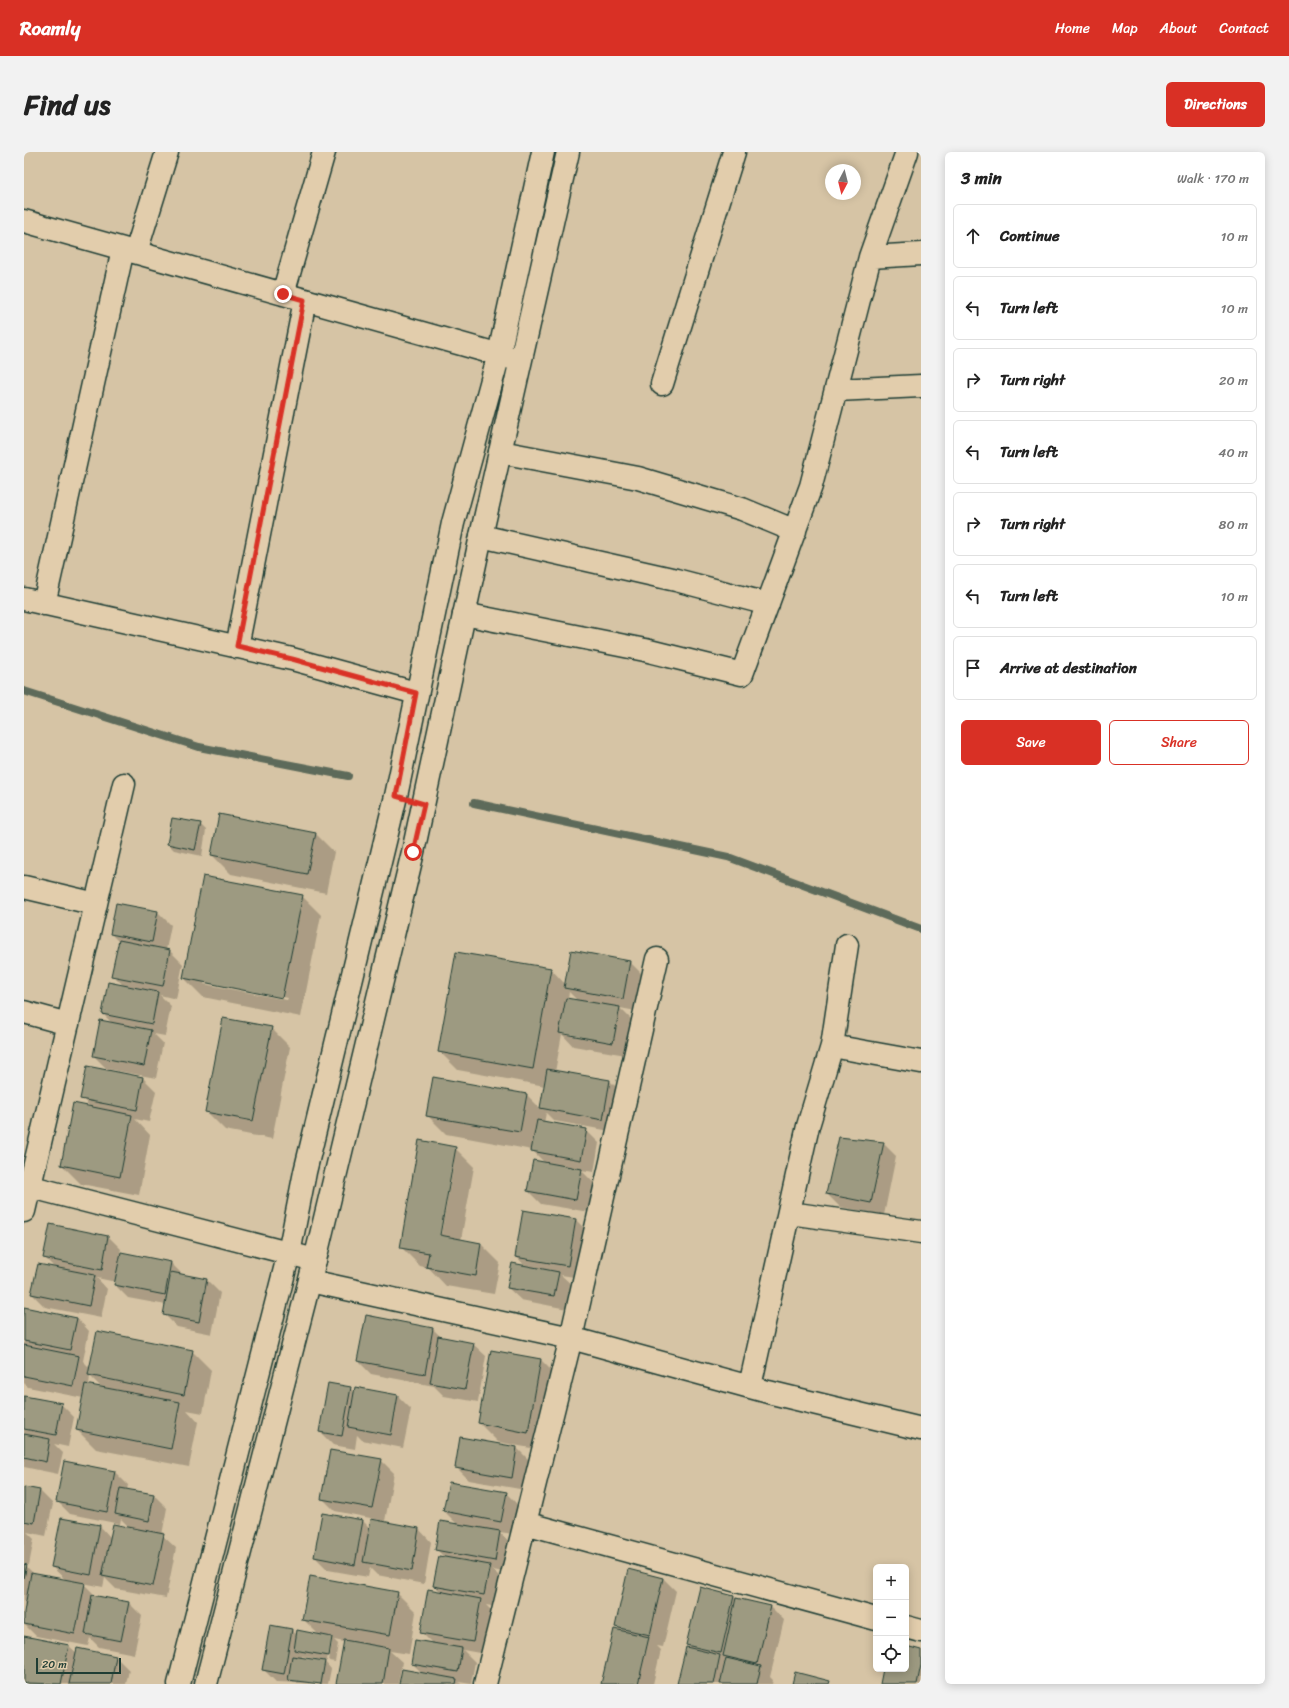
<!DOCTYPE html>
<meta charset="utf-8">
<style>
body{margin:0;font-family:Sriracha,sans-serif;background:#f2f2f2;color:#222}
.controls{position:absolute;right:12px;bottom:12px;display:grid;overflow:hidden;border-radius:6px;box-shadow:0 2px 10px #0003}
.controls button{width:36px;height:36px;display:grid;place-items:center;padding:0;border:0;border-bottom:1px solid #e0e0e0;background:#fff;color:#222;font:20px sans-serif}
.compass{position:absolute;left:801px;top:12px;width:36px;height:36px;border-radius:50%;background:#fff;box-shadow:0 2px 10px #0003;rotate:187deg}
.scale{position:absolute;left:12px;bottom:10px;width:85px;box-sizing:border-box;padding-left:4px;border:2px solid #1f3d34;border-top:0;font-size:11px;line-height:14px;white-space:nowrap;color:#1f3d34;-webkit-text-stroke:3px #e2cdac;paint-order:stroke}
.stop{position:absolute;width:12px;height:12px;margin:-9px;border:3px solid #d93025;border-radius:50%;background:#fff}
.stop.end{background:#d93025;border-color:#fff;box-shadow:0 1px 4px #0008}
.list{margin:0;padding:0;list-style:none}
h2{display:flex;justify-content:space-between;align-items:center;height:52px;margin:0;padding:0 16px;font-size:17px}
h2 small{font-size:13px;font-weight:400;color:#767676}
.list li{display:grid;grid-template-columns:26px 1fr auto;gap:12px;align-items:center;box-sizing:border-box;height:64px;margin:0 8px 8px;padding:0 8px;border:1px solid #e0e0e0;border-radius:6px}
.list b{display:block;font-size:15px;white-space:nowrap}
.list em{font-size:13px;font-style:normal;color:#767676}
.actions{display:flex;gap:8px;padding:12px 16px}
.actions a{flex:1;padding:9px 0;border:1px solid #d93025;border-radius:6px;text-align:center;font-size:14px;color:#d93025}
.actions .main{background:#d93025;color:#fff}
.icon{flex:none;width:22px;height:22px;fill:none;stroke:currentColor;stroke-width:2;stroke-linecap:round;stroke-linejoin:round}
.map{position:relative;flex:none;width:897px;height:1532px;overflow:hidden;border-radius:6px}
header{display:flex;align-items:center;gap:24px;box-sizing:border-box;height:56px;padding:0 20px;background:#d93025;color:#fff}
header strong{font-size:19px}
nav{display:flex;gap:22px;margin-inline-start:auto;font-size:14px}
.intro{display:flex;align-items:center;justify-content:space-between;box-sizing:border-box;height:96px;padding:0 24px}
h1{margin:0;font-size:28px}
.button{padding:10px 18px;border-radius:6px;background:#d93025;color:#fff;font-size:14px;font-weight:700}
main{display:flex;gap:24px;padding:0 24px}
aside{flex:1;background:#fff;border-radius:6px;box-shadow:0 2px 10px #0003}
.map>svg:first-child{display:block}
.shadow{fill:#0003;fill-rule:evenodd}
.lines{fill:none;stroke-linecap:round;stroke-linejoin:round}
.stream{stroke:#5d6b5a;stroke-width:8}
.building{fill:#9d9a81;stroke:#1f3d34}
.minor-casing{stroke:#1f3d34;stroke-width:25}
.secondary-casing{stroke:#1f3d34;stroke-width:25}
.minor{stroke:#e2cdac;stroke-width:22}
.secondary{stroke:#e2cdac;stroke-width:22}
.route{stroke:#d93025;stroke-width:5}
</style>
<header>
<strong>Roamly</strong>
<nav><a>Home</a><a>Map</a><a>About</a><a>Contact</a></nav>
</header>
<div class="intro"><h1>Find us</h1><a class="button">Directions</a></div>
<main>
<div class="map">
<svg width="897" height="1532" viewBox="0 0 897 1532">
<rect width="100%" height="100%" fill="#d6c4a5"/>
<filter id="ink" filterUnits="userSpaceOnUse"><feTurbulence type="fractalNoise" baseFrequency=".025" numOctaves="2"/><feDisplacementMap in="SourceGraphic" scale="8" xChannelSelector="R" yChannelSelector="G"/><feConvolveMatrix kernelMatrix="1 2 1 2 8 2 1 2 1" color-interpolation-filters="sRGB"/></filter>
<g filter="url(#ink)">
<!-- shadow -->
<path class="shadow" d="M176 672 182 678 178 704 150 698 144 692Z
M291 681 310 700 302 741 207 722 188 703Z
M278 744 297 763 277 865 179 845 160 826ZM180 830 264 846 263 848 180 832Z
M93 752 134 760 147 773 142 798 146 799 159 812 152 847 136 843 147 854 141 884 130 882 139 891 132 926 83 917 70 904 88 871 79 862 100 834 89 823 95 790 87 782Z
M433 801 527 817 542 833 606 810 619 823 612 859 596 856 609 869 602 903 549 894 538 882 531 920 586 929 599 942 592 980 530 969 522 961 520 971 562 978 575 991 570 1020 557 1018 570 1031 565 1060 517 1052 504 1039 521 1011 508 998 422 982 403 963 503 943 517 957 521 934 434 918 415 899ZM545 840 554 849 544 847Z
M247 876 266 895 248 987 201 978 182 959Z
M119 926 132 939 125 970 111 967 126 983 115 1043 57 1032 38 1013 67 956 58 946Z
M859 991 872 1004 860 1063 816 1055 803 1042Z
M431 996 450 1015 437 1088 457 1092 476 1111 470 1142 422 1134 405 1116 396 1114 377 1095ZM428 1010H430L416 1088H414Z
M500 1059 552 1068 565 1081 557 1126 537 1123 548 1133 543 1157 497 1148 484 1136 502 1115 492 1104Z
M84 1084 97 1097 96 1101 147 1111 160 1124 183 1128 196 1141 188 1182 153 1175 140 1162 142 1153 104 1146 91 1133 92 1130 73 1126 83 1137 77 1166 21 1155 8 1142 31 1116 20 1105Z
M0 1156 53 1166 65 1179 59 1209 67 1217 168 1199 187 1218 179 1261 163 1258 174 1270 165 1315 72 1297 53 1278 59 1246 4 1235 0 1231ZM66 1224 78 1236 65 1233Z
M409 1177 418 1186 449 1192 462 1204 454 1250 420 1244 410 1234 347 1222 334 1209Z
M468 1199 517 1208 536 1227 523 1299 474 1290 455 1271Z
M326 1236 331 1241 374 1244 387 1257 379 1296 338 1288 333 1283 331 1297 309 1293 296 1280Z
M0 1245 37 1252 50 1265 44 1295 30 1292 39 1301 34 1322 0 1315Z
M437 1286 493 1296 506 1309 501 1338 445 1328 432 1315Z
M357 1308 370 1321 361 1369 311 1359 298 1346Z
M91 1320 104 1333 103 1338 130 1343 143 1356 138 1383 152 1396 142 1446 92 1437 81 1426 79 1435 59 1431 73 1445 105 1451 118 1464 110 1502 75 1495 66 1486 64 1494 12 1484 0 1472V1336L16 1339 29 1352 22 1384 3 1380 10 1387 5 1413 0 1412 11 1423 43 1429 28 1415 76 1374 87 1386 107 1377 97 1367 96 1372 46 1362 33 1349Z
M482 1341 495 1354 490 1382 475 1380 489 1393 484 1421 469 1418 478 1427 473 1455 462 1453 469 1460 461 1502 439 1498 451 1510 447 1532 435 1530 437 1532H376L399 1522 388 1511 409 1492 397 1480 418 1441 410 1433 421 1406 412 1397 434 1373 420 1359Z
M299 1362 339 1369 346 1376 395 1377 407 1390 400 1432 353 1423 346 1416 344 1425 304 1418 291 1405Z
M639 1426 652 1439 639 1495 633 1494 637 1498 629 1532H578L597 1479 592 1475Z
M676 1436 747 1455 760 1468 746 1525 749 1528 748 1532H654L668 1498 663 1493Z
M373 1441 392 1460 385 1502 366 1499 378 1510 374 1532H313L320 1490 310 1488 314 1492 311 1510 305 1509 308 1489H306L303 1509 278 1504V1506L301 1510 307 1517 304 1532 252 1530 239 1517 268 1478 273 1483 296 1484 279 1467Z
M0 1485 45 1494 53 1501V1497L92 1505 105 1518 102 1532H0Z
M882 1495 897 1499V1532H857L861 1517H882Z"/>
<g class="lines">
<!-- stream -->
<path class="stream" d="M0 539 175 595 324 624
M450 651 704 705 897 777"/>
</g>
<!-- building -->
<path class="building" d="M195 662 292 681 283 722 187 703Z
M148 666 177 671 171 698 143 692Z
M179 724 279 743 258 846 159 826Z
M92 751 134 759 128 790 86 782Z
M95 788 146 798 139 834 87 824Z
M547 798 606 809 599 847 540 836Z
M432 800 527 816 509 917 414 900Z
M84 830 134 840 128 872 78 862Z
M542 846 596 855 589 891 535 881Z
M199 866 248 875 229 969 181 960Z
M76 868 127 878 120 914 69 904Z
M63 914 119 925 113 958 56 947Z
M523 917 586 928 579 968 516 956Z
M409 925 503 942 496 980 402 964Z
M49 951 108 963 96 1025 37 1013Z
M513 968 563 977 557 1008 507 999Z
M815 985 860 990 847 1051 802 1042Z
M395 988 432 995 416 1083 457 1091 452 1124 402 1115 405 1101 376 1096Z
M509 1008 558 1017 552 1048 503 1039Z
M499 1058 552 1067 544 1114 491 1105Z
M26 1072 84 1084 78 1118 19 1106Z
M97 1100 147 1110 141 1143 90 1133Z
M488 1111 535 1120 530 1144 483 1136Z
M14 1112 71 1123 65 1154 7 1142Z
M147 1120 183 1127 175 1170 139 1163Z
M0 1155 53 1166 46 1198 0 1189Z
M342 1163 409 1176 401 1222 333 1209Z
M73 1179 169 1198 160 1243 64 1223Z
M414 1184 450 1191 441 1237 406 1231Z
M0 1193 55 1204 49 1234 0 1224Z
M467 1198 517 1207 504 1281 454 1271Z
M304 1231 327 1235 318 1284 295 1280Z
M61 1232 156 1250 147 1297 52 1278Z
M331 1235 374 1243 367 1283 324 1275Z
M0 1244 38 1251 32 1283 0 1277Z
M0 1282 26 1287 22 1310 0 1305Z
M436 1285 493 1295 488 1326 431 1316Z
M306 1298 358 1307 348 1356 297 1347Z
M40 1309 91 1319 83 1360 32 1350Z
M425 1330 483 1340 477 1370 419 1359Z
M0 1335 16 1338 10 1371 0 1369Z
M96 1336 130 1342 125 1369 91 1362Z
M298 1361 339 1368 331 1413 290 1405Z
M37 1366 76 1373 67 1423 27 1415Z
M347 1367 395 1376 388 1419 339 1410Z
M416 1369 476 1379 471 1409 411 1398Z
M89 1372 140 1382 129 1434 78 1424Z
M415 1404 466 1413 460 1443 409 1434Z
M0 1412 3 1413 0 1426Z
M604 1417 639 1426 626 1483 591 1475Z
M7 1421 61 1431 51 1482 0 1472V1460Z
M286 1424 374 1440 366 1483 278 1468Z
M676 1435 710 1444 697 1501 662 1493Z
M404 1437 457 1447 449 1490 396 1481Z
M68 1443 105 1450 97 1489 61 1482Z
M712 1446 747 1454 733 1512 699 1504Z
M246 1473 268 1477 260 1522 238 1518Z
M590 1477 625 1485 614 1532H577Z
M273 1478 308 1485 305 1504 270 1498Z
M0 1484 45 1493 37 1532 0 1531Z
M320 1488 365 1496 359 1532H312Z
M391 1488 438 1496 434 1520 387 1512Z
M882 1494 897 1498V1513L893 1532H856L859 1517H882Z
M662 1495 696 1503 690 1532H653Z
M53 1496 92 1504 87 1532H45Z
M268 1504 301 1509 297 1532 264 1528Z
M702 1506 737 1514 733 1532H696Z
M378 1517 433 1527 432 1532H375Z
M771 1520 806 1529 805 1532H768Z"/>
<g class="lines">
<!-- minor casing -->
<g class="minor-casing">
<path id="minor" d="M0 69 494 208
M112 100 143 0
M846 105 897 102
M259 142 300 0
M638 232 710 0
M812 238 897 234
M476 300 614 326 718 357 771 379
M457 384 652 428 744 452
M0 447 268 507 392 541
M20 452 99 97
M440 462 621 498 718 522 787 334 846 105 883 0
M213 495 281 148
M0 735 72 752
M633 807 547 1186 744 1240 897 1277
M0 860 44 872
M808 894 823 793
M0 1033 291 1108
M0 1059 100 632
M766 1061 897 1080
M286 1129 547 1186 461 1532
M726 1234 784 974 808 894 897 910
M501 1371 852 1467
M882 1475 897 1479"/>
</g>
<!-- secondary casing -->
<g class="secondary-casing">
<path id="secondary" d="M155 1532 265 1101 281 1020 372 644 429 371 475 202 519 0
M182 1532 291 1108 389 700 457 384 544 0"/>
</g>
<!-- minor -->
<use href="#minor" class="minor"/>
<!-- secondary -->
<use href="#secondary" class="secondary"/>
</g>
</g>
<g class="lines" filter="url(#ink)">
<!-- route -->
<path class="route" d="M259 142 280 148 213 494 268 507 392 541 372 644 400 652 389 700"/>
</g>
</svg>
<div class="controls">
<button>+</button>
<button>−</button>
<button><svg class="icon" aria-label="locate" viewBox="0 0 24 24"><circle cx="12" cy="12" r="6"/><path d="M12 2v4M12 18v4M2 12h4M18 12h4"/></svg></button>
</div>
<svg class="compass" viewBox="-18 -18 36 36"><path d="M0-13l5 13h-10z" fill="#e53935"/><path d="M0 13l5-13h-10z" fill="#767676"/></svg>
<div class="scale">20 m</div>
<div class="stop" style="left:389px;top:700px"></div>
<div class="stop end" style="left:259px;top:142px"></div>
</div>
<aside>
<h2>3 min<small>Walk · 170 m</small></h2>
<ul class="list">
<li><svg class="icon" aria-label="ahead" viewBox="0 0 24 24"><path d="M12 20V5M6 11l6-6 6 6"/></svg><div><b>Continue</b></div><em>10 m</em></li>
<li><svg class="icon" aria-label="left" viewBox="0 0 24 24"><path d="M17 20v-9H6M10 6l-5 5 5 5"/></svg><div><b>Turn left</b></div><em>10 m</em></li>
<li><svg class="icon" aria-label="right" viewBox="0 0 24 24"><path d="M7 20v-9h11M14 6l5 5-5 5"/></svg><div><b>Turn right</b></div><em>20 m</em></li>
<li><svg class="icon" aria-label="left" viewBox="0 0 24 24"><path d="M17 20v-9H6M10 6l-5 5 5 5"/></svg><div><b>Turn left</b></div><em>40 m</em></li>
<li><svg class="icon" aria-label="right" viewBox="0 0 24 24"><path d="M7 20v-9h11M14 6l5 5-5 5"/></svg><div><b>Turn right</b></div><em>80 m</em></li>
<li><svg class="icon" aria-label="left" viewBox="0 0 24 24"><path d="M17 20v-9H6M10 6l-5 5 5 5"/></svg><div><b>Turn left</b></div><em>10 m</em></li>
<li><svg class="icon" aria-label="arrive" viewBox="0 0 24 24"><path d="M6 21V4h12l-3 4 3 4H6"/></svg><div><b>Arrive at destination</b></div></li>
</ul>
<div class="actions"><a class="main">Save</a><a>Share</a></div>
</aside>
</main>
